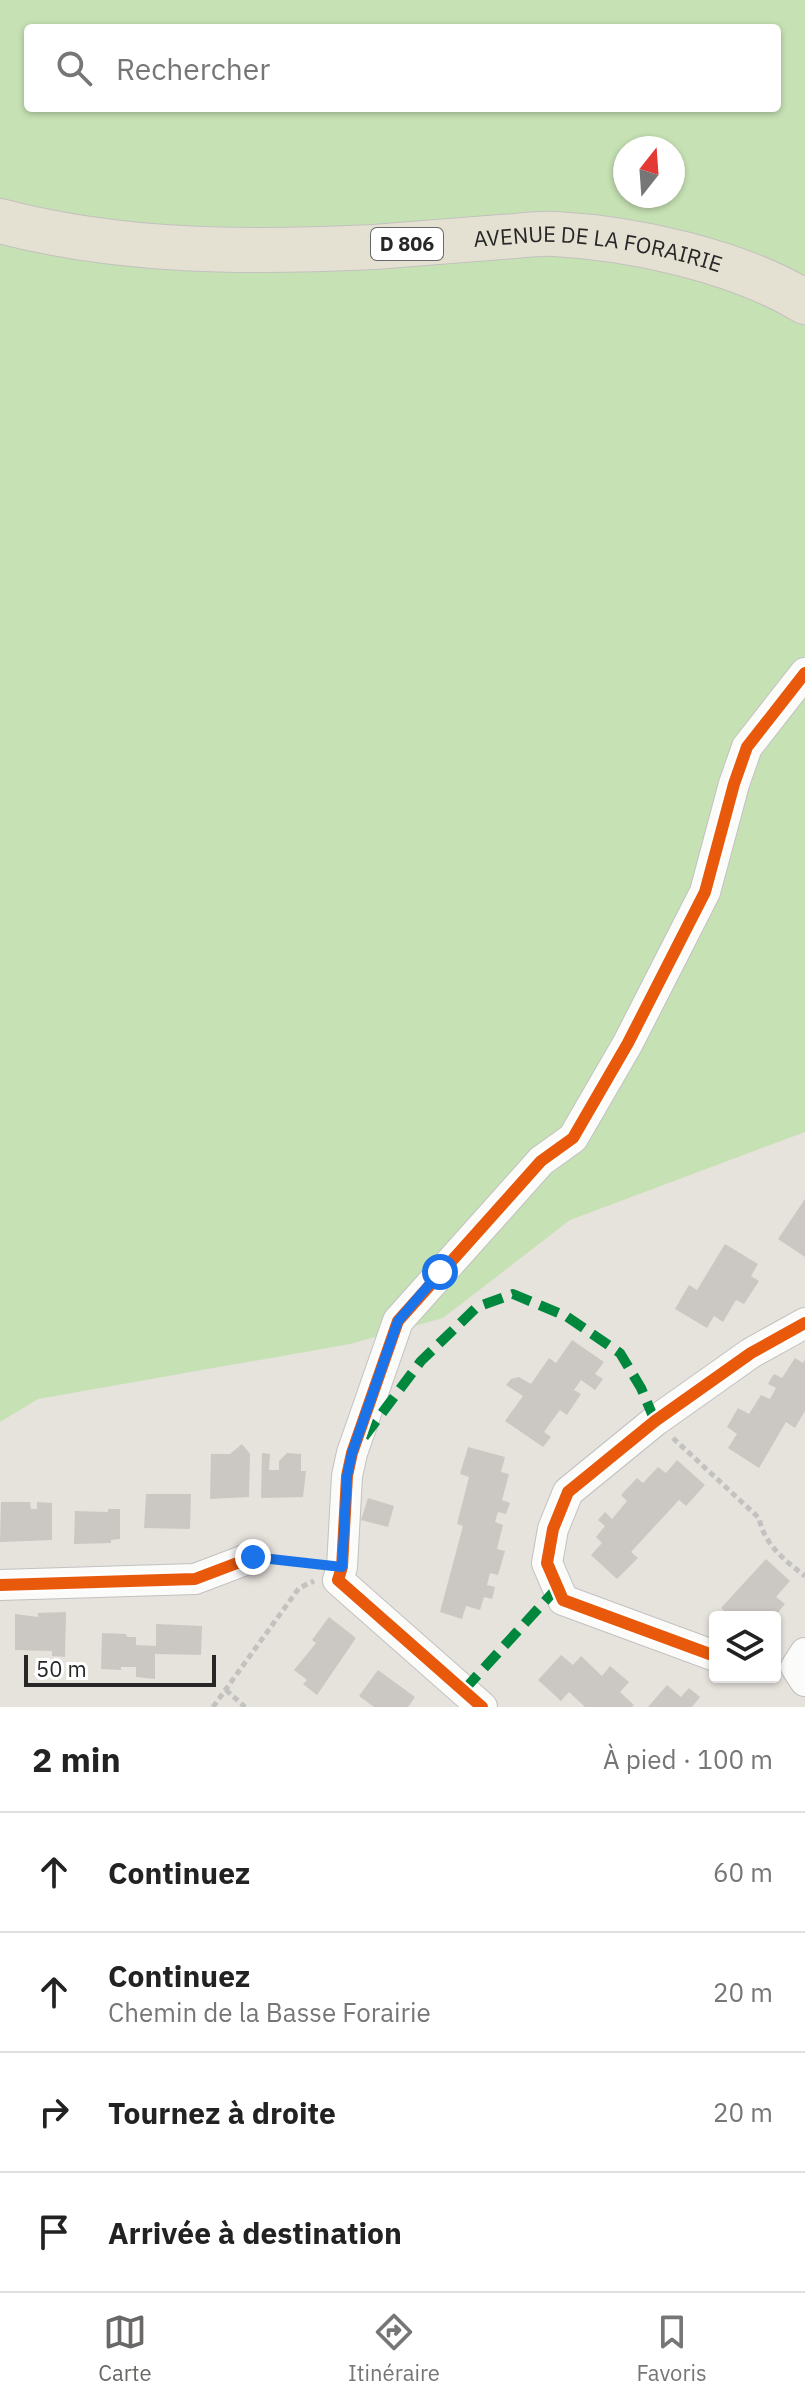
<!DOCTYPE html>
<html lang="fr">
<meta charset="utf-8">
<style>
body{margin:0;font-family:"IBM Plex Sans",sans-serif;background:#f2f2f2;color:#222}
.controls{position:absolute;right:24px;bottom:24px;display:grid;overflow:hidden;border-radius:8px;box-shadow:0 2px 6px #0004}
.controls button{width:72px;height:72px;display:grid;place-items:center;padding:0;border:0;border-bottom:2px solid #e0e0e0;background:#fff;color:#222;font:40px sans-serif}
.compass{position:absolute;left:613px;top:136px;width:72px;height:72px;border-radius:50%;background:#fff;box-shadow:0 2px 6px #0004;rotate:17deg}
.scale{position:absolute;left:24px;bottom:20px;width:192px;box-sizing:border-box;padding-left:8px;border:4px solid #272727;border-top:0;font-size:22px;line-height:28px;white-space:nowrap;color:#272727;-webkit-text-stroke:6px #fff;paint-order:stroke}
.stop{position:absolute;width:24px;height:24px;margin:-18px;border:6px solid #1a73e8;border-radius:50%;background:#fff}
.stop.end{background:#1a73e8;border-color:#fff;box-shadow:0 2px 8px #0008}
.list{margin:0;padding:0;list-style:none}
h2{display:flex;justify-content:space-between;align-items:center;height:104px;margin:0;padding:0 32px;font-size:34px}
h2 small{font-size:26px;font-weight:400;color:#767676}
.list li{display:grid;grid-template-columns:52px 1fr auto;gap:24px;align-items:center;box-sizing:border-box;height:120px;padding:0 32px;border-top:2px solid #e0e0e0}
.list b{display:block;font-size:30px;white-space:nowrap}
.list p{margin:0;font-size:26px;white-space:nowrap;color:#767676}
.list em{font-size:26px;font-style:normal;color:#767676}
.icon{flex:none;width:44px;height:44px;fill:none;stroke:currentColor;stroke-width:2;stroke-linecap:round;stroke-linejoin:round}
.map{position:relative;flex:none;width:805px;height:1707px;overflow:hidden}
.search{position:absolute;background:#fff;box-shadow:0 2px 6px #0004;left:24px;right:24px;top:24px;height:88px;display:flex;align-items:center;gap:20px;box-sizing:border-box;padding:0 28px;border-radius:8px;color:#767676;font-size:30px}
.sheet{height:584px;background:#fff}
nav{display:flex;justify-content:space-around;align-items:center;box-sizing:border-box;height:112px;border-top:2px solid #e0e0e0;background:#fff;font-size:22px;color:#767676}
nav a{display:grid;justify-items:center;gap:4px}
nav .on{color:#6a6866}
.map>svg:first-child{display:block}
.green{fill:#c6e1b4;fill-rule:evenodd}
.building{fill:#cbc8c3}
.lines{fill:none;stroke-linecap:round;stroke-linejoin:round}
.street-casing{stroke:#c3c1c2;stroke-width:32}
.primary-casing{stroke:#c3c1bf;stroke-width:46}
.path{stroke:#c2c2c1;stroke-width:5;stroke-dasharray:6 4;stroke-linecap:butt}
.street{stroke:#fbfbfa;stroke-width:30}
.primary{stroke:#e5e1d2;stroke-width:44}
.quiet{stroke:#00873e;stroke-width:10;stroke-dasharray:20 10;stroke-linecap:butt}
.cycleway-casing{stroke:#fff;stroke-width:17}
.cycleway{stroke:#e8590c;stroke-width:12}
.route{stroke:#1a73e8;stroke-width:10}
.labels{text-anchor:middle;stroke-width:6;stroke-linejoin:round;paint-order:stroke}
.shield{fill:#fff;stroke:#686868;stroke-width:2}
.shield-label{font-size:20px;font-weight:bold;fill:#272727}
.street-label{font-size:22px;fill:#272727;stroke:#fff}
</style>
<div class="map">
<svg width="805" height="1707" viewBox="0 0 805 1707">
<rect width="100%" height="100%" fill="#e6e2dc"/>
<!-- green -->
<path class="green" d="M0 0H805V1132L570 1220 443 1318 350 1344 38 1399 0 1422ZM28 28H777V108H28ZM625 148H673V196H625Z"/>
<!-- building -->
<path class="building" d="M805 1199V1257L778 1239Z
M725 1244 758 1264 751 1276 759 1281 744 1304 736 1300 723 1322 714 1316 707 1328 675 1309 689 1285 697 1290Z
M572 1340 604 1362 595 1374 603 1379 595 1390 581 1380 574 1390 581 1394 567 1415 560 1410 554 1418 544 1432 551 1437 543 1447 505 1421 523 1396 506 1385 511 1379 519 1377 531 1384 549 1358 556 1363Z
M795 1358 803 1363 805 1359V1411L795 1428 786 1422 759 1468 728 1448 737 1434 727 1427 738 1408 749 1414 761 1395 770 1399 776 1388 768 1384 770 1380 774 1374 782 1378Z
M242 1444 250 1454 249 1497 210 1499 211 1454H230Z
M468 1447 505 1457 501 1472 509 1474 502 1500 510 1503 506 1514 498 1512 495 1522 503 1525 497 1549 505 1551 498 1575 490 1573 487 1585 495 1587 492 1599 484 1597 480 1610 466 1606 462 1619 440 1612 463 1526 457 1524 469 1477 460 1474Z
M262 1453 270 1454 269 1470H279V1461L287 1453 301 1454V1471H306L303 1497 261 1498Z
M677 1460 705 1485 686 1506 679 1500 631 1552 638 1558 617 1579 591 1555 602 1543 596 1537 605 1526 598 1520 605 1512 612 1519 627 1501 621 1495 637 1478 643 1483 658 1467 666 1473Z
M146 1494H191L190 1529 144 1528Z
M368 1498 394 1506 388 1527 361 1520Z
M1 1502H30L31 1509H37V1502L52 1503V1540L0 1542Z
M108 1509H120V1539L111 1540V1543L74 1544 75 1511 108 1512Z
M766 1559 790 1581 776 1597 785 1604 774 1617H731L721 1608Z
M66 1612 65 1657 52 1656V1651L15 1650V1614L38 1617V1613Z
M329 1617 356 1638 317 1695 303 1684 307 1680 294 1670 316 1643 312 1640Z
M156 1624 202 1626 201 1655 155 1654V1679L136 1677V1667H121V1670L101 1669 102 1633 126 1634 127 1637H136V1645L156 1646Z
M561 1655 573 1665 581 1656 602 1676 610 1666 629 1682 620 1692 634 1705 632 1707H585L569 1692 561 1701 538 1680Z
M378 1670 415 1697 408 1707H374L359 1696Z
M667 1685 681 1697 689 1688 700 1697 692 1707H648Z"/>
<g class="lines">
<!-- street casing -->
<g class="street-casing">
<path id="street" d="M0 1585 195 1579 253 1557
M805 1653 796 1667 805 1681
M715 1656 563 1600 547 1563 553 1529 568 1492 655 1421 751 1353 805 1323
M482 1707 338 1580 342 1567 347 1476 352 1453 398 1321 541 1161 573 1138 628 1043 705 892 734 784 747 747 805 673"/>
</g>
<!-- primary casing -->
<g class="primary-casing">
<g id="primary">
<path id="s1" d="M0 221C122 253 249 253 374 247 416 244 458 240 501 237 519 236 537 233 555 234 633 238 738 261 805 302"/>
</g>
</g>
<!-- path -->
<path class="path" d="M673 1438 759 1518C764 1544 784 1560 805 1576
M278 1560 316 1564
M226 1690 245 1707
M213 1707 299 1588 314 1581"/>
<!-- street -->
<use href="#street" class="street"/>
<!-- primary -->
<use href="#primary" class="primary"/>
<!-- quiet -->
<path class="quiet" d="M364 1437 421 1361 477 1307 513 1294 566 1316 620 1353 641 1388 655 1421
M464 1690 557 1588"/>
<!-- cycleway casing -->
<g class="cycleway-casing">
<path id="cycleway" d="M0 1585 195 1579 253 1557
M715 1656 563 1600 547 1563 553 1529 568 1492 655 1421 751 1353 805 1323
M482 1707 338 1580 342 1567 347 1476 352 1453 398 1321 541 1161 573 1138 628 1043 705 892 734 784 747 747 805 673"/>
</g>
<!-- cycleway -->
<use href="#cycleway" class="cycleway"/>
</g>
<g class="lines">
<!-- route -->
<path class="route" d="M253 1557 342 1567 347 1476 352 1453 398 1321 440 1272"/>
</g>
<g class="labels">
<!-- shield labels -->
<rect class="shield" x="371" y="228" width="72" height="32" rx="6"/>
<g class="shield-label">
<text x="407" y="251">D 806</text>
</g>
<!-- street labels -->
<g class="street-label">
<text dy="8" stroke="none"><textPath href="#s1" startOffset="602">AVENUE DE LA FORAIRIE</textPath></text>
</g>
</g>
</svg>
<div class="controls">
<button><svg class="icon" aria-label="layers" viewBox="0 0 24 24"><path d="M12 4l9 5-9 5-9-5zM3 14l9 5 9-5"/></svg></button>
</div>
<svg class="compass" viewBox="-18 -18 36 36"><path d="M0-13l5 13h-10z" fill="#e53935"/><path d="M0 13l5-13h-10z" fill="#767676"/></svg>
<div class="scale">50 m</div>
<div class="stop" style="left:440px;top:1272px"></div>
<div class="stop end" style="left:253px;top:1557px"></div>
<div class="search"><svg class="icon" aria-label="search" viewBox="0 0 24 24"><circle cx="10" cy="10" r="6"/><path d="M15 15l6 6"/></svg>Rechercher</div>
</div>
<section class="sheet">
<h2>2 min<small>À pied · 100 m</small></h2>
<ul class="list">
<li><svg class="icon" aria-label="ahead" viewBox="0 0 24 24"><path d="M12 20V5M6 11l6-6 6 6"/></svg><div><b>Continuez</b></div><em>60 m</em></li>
<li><svg class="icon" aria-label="ahead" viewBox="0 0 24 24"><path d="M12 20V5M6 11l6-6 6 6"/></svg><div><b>Continuez</b><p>Chemin de la Basse Forairie</p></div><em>20 m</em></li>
<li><svg class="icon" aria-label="right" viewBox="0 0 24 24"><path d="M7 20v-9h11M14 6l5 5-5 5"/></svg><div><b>Tournez à droite</b></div><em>20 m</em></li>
<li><svg class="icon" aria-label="arrive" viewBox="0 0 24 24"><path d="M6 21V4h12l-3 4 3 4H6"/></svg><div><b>Arrivée à destination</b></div></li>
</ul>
</section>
<nav>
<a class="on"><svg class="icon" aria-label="map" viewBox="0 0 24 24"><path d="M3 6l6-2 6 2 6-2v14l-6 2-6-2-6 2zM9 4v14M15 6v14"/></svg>Carte</a>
<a><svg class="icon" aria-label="directions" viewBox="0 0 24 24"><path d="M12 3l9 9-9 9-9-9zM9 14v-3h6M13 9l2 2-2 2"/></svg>Itinéraire</a>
<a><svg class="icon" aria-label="saved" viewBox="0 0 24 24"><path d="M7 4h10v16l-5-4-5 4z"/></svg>Favoris</a>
</nav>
